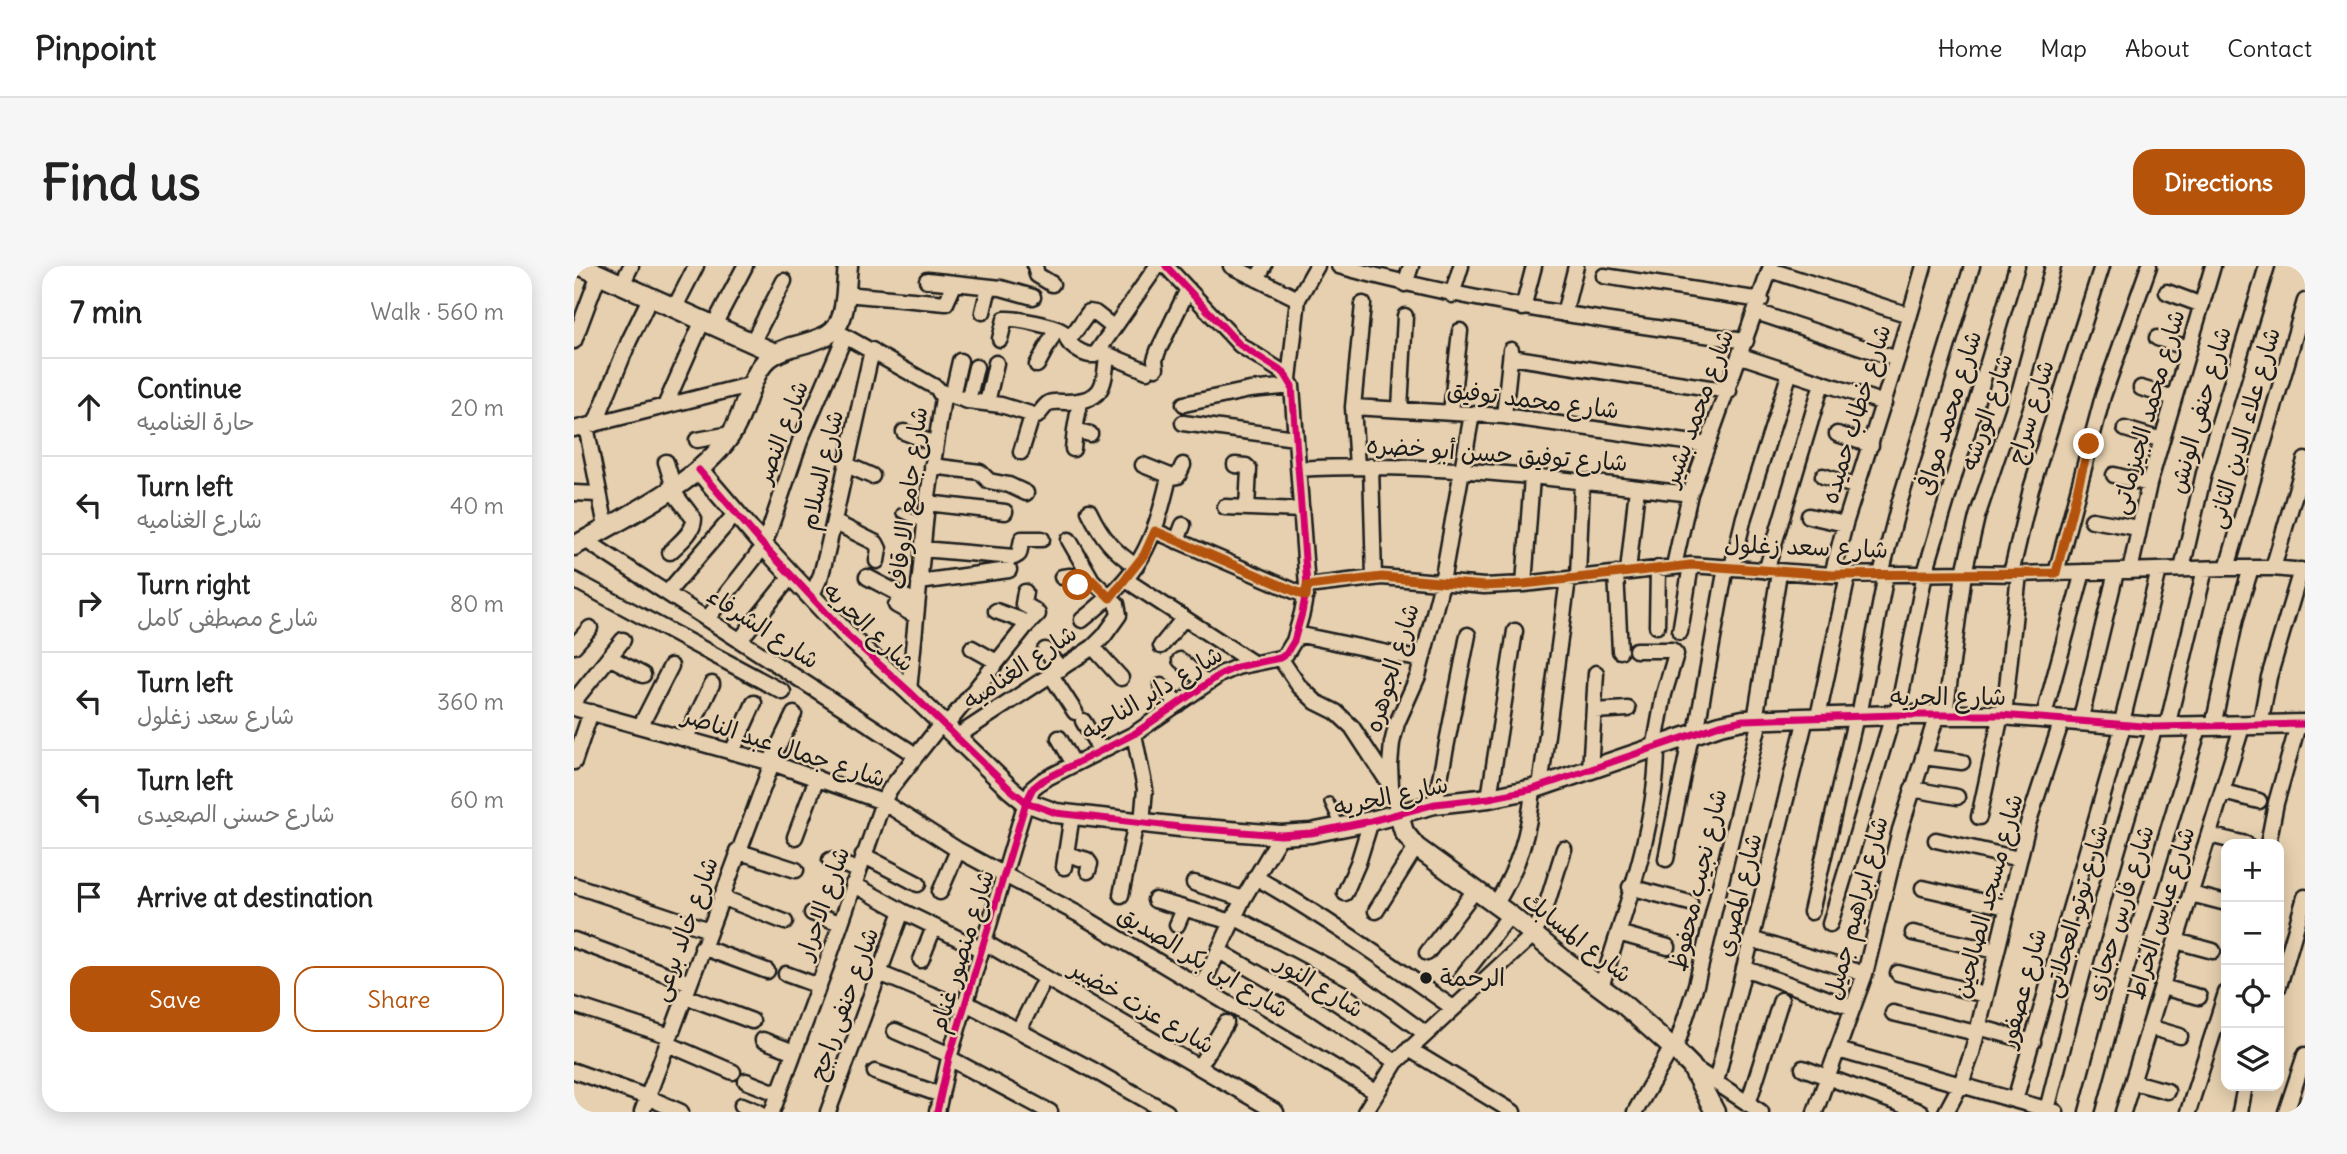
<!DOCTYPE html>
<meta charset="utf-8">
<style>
body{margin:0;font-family:Delius,"Playpen Sans Arabic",sans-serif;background:#f6f6f6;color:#222}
.controls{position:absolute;right:21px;bottom:21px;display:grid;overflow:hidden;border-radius:14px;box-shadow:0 4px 18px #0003}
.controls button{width:63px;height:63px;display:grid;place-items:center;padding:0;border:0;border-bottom:2px solid #e0e0e0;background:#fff;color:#222;font:35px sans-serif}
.stop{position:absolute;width:21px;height:21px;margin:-16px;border:5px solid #b45309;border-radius:50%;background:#fff}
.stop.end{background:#b45309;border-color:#fff;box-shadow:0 2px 7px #0008}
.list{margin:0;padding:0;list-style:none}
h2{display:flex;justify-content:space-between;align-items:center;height:91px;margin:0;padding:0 28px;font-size:30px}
h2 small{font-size:23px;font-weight:400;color:#767676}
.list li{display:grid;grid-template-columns:46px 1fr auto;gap:21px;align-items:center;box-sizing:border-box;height:98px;padding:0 28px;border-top:2px solid #e0e0e0}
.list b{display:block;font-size:26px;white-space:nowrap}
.list p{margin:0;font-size:23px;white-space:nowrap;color:#767676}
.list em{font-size:23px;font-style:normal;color:#767676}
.actions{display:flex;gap:14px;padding:21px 28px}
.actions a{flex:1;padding:16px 0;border:2px solid #b45309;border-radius:21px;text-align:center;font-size:24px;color:#b45309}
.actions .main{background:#b45309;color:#fff}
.icon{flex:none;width:38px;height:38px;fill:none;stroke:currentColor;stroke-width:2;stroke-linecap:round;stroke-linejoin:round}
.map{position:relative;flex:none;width:1731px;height:846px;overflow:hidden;border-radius:21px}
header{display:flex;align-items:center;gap:42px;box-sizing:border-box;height:98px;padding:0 35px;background:#fff;border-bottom:2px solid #e0e0e0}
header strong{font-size:33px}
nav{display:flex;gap:38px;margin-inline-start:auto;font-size:24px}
.intro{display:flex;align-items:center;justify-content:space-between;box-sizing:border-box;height:168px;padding:0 42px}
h1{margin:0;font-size:49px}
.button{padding:18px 32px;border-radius:21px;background:#b45309;color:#fff;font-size:24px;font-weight:700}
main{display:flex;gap:42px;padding:0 42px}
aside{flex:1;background:#fff;border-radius:21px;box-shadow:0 4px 18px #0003}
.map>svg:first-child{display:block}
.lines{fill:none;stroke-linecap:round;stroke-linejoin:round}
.service-casing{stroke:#1c1c1c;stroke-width:12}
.minor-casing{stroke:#1c1c1c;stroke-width:19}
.tertiary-casing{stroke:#1c1c1c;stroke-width:23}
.service{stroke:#e6d0af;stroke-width:7}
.minor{stroke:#e6d0af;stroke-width:14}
.tertiary{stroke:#e6d0af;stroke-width:18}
.cycleway-casing{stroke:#e6d0af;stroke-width:11}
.cycleway{stroke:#d6006c;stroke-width:7}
.route{stroke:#b45309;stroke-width:9}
.poi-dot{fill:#1c1c1c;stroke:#e6d0af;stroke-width:2.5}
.labels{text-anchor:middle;stroke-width:5;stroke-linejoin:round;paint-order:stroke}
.street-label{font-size:24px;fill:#1c1c1c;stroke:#e6d0af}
.poi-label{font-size:24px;fill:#1c1c1c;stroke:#e6d0af;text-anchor:start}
</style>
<header>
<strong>Pinpoint</strong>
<nav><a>Home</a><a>Map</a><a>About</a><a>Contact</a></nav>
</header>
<div class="intro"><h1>Find us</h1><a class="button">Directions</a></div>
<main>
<aside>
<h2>7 min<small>Walk · 560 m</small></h2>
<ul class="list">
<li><svg class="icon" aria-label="ahead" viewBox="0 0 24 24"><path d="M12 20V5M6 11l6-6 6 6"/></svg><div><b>Continue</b><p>حارة الغناميه</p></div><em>20 m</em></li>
<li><svg class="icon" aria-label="left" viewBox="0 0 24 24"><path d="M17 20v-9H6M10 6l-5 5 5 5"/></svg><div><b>Turn left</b><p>شارع الغناميه</p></div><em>40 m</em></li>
<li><svg class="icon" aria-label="right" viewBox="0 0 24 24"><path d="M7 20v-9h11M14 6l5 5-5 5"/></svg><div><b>Turn right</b><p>شارع مصطفى كامل</p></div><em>80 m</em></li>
<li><svg class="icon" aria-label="left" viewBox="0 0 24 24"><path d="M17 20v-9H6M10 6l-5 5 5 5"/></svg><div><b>Turn left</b><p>شارع سعد زغلول</p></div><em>360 m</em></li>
<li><svg class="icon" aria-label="left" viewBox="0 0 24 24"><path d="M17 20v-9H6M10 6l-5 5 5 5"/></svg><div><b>Turn left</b><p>شارع حسنى الصعيدى</p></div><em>60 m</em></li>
<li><svg class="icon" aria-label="arrive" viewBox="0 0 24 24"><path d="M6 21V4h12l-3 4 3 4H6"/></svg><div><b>Arrive at destination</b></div></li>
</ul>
<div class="actions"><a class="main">Save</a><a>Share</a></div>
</aside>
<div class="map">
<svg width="1731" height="846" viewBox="0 0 1731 846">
<rect width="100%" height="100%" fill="#e6d0af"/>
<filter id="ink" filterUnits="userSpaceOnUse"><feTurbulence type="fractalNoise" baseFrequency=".0143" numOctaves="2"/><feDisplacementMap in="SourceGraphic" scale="14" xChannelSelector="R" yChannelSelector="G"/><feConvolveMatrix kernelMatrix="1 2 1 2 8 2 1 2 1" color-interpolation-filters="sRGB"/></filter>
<g filter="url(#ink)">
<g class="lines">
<!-- service casing -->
<g class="service-casing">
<path id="service" d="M327 247 350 258
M755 536 766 560"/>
</g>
<!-- minor casing -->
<g class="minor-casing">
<path id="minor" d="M461 0 463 9 478 18
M657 0 724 33
M765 0C900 37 1034 55 1172 75
M1196 4 1335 49
M1030 10 1187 34
M683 13 690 0
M353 14 427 22 459 31
M48 18 57 0
M831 18 837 0
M1593 26 1628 39
M271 28 372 37 381 17
M878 29 887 0
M101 41 122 0
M949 42 960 0
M409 46 415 21
M1182 46 1323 93
M990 48 1002 0
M140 59 171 0
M260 64 363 122 369 132 353 237 335 425
M1583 72 1614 82
M426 73 431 53C441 52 485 60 491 68 493 71 493 75 496 78 502 84 512 90 521 89L583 0
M0 75 25 8
M494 75 515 46 521 47 539 61
M178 77 210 15
M525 85 573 105
M1167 90 1310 137
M937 91 1155 125
M463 99 482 64
M582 102 581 94 584 85 614 23
M715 113 724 33 743 0
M1567 122 1600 132
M367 126 394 135 427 139 463 150C467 146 470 140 475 137 479 135 486 136 492 136 529 135 530 122 533 89
M378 130 386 95
M394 135 402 101
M506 136 501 164 516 168
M413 137 422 97
M610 138 676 124 718 120
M91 140 129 54
M779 141 930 150 1133 179
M826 143 831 50
M877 146 886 65
M930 150 937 84
M609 157 721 172
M21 158 55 75 77 30
M12 160 32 261
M0 163 179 118
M1551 163 1588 174
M330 166 361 178
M1263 168 1297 179
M123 174 157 168
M499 183 501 164
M447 186 458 150
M92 196 100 222
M273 199 298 210
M569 199 599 211 604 210 609 199
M661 199 672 200 675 203 673 242
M358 200 406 206 415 215 435 219 452 227
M783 200 779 141 789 38
M797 200 800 312
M725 203C856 195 987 213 1116 228
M1540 209 1575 218
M1249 210 1283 221
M0 227 24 228
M353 237 431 246
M651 241 728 244
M515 245C527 270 539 285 562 300
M1235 250 1271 258
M1518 254 1564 262
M260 256 302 277 305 283 303 295
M581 265 732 330
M11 274 342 489
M603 275 609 259
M348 283 440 291 445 288 448 273H468
M96 286C105 277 120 266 120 253L97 223
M1100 300 1116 228 1197 0
M1158 301 1170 251 1216 106
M1653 302 1731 35
M1699 302 1731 194
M1608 303 1630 207 1693 0
M1192 305 1248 117
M1556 305 1575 218 1639 0
M1054 306 1063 222
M1042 307 1046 385
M1482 307 1529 130 1575 0
M1307 308 1325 238 1398 0
M1437 308 1457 223 1528 0
M1258 309 1271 258 1323 93 1350 0
M293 311 343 337
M488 311 496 310 504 319 518 314
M1004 311 1008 216
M0 314 209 426
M552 314 679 397
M345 316 435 304
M950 318 958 211
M733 320 808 311 910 320 950 318 1117 299 1258 309 1390 307 1445 308 1653 302H1699L1731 305
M451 326 449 338 460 344 459 352
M93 327 162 247
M237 331 247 309 253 286 298 84
M322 339 342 350
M422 345 455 357
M133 353 190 280 226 175 271 70
M508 354C565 309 579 281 595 211
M1083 360 1084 302
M1106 366 1117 299
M722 368 848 394
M166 374 217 310
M0 380 16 362
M587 380 610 352
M519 381 547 412
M398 382 423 396
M471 384 487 403
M1062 384H1098L1102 388 1090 428 1080 483
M35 391 69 409
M706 392 725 420 742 436 762 446 778 461 816 519
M606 394 632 417
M477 409 501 446
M587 420 604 438
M0 435 49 374
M0 442 198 497 309 536 384 584 506 649 802 826
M1020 445 1054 443
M1323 449 1351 307 1443 0
M1371 449 1390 307 1403 251 1446 123 1479 0
M1430 449 1445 308
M1285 450 1312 308
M1244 451 1274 309
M1469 453 1509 306
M1181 454 1205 307
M509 455 527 485
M1506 456 1542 306
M67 459 97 400
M1547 460 1585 304
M1639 460 1662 352 1677 302
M1686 460 1695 411 1727 304
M371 461 451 361 464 348
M1593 461 1631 303
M1122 467 1152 301
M560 468 571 523 568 557
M382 471 519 381 530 370 545 349 543 338 518 314 495 274
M112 472 138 418
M485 472 500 498
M158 486 180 437
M1349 491 1388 496
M0 496 17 446
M196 497 220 448
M1016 505 1022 407
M966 521 994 313
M1338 523 1383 531
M1649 526 1685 535
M915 532 941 365
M861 538 894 369
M824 546 817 520 816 499 818 477 823 457 844 410 868 316 898 148
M1405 551 1427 449
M1635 569 1672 578
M221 571 243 512
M1362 574 1445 593
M1694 578 1702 537 1724 459
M163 585 222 604
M492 588 513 594 516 598 514 605
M289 589 344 618
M1092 593 1117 469
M256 594 284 604
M490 601 498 549
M681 611C750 650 814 696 879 742
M620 617 669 633
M279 618 328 645 408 684
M0 619 135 664
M1056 621 1116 637
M1349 622 1432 641
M366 626 384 584
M771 627 784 597 797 555
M1617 628 1652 637
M547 629 562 556
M147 631 211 656
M581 634 658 656
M922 638C945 599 955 569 959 523
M802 645 842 581
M1237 646 1282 450
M238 647 266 657
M660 651 777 713 852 768
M1256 658 1319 449
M603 659 610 643
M1044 667 1094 681
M1339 667 1422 685
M1177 673 1291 708
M0 674 116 717
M1602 675 1639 685
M410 676 702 846
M128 681 193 705
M645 685 718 727 822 796
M853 687 902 623
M347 694 360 661
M1170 702 1279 742
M305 707 390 742
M1324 707 1411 729
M212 708 245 720
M887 712 936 649
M1705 720 1731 631
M1027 721C1050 648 1083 559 1083 482
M1588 721 1625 731
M627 722 669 633 707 569
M111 730 178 755
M392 737 519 804 593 846
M0 739 96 770
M1319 747 1402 767
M1404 761 1459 776
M1575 761 1606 770
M445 764 466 722
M321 765 376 789
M189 774 220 786
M94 778 159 806
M835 783 939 846
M1101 784 1122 719 1186 454
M1264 784 1482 846
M375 792 476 846
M1117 800 1187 846
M625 801 652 757
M1229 802 1347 846
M0 805 73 831 107 846
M301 806 367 829
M172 815 205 828
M1142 816 1232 452
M1559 816 1593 825
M1441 834 1549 460
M1174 838 1207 734
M168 839 185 846
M1473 844C1505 714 1541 588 1581 461
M68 846 198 497
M198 846 252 700 309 536 316 523 368 457
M254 846 328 645
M363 846 375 792 452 536 459 522 469 514 560 468 647 408 663 401 706 392 712 388 720 375 728 347 733 320 718 120 710 107 666 79 592 0
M791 846 822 796 959 669 970 647 990 583
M1061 846 1098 781
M1241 846 1291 708 1326 564 1363 449
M1372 846 1387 818 1398 787 1454 558 1488 454
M1513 846 1546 723 1625 462
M1549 846 1668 461
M1614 846 1652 727
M1666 846 1671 820
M1712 846 1731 789"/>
</g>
<!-- tertiary casing -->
<g class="tertiary-casing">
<path id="tertiary" d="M7 0 201 87
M125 204 190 280 274 370 335 425 436 523 452 536 482 547 606 561 707 569 737 567 797 555 861 538 915 532 959 523 1146 459 1169 454 1323 449H1427L1581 461 1731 458
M0 280C51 251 123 218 156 170 172 147 174 116 190 97 197 88 207 85 217 81 229 78 242 75 253 69 275 57 271 21 274 0
M824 546 830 566 842 581 936 649 989 693 1048 737 1101 784 1117 800 1141 846"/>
</g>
<!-- service -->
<use href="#service" class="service"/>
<!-- minor -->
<use href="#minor" class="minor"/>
<!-- tertiary -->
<use href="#tertiary" class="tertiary"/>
<!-- cycleway casing -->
<g class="cycleway-casing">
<path id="cycleway" d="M125 204 190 280 274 370 335 425 436 523 452 536 482 547 606 561 707 569 737 567 797 555 861 538 915 532 959 523 1146 459 1169 454 1323 449H1427L1581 461 1731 458
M363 846 375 792 452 536 459 522 469 514 560 468 647 408 663 401 706 392 712 388 720 375 728 347 733 320 718 120 710 107 666 79 592 0"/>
</g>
<!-- cycleway -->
<use href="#cycleway" class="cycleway"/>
</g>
</g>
<g class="lines" filter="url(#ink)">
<!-- route -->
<path class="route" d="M504 319 518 314 536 332 570 289 581 265 732 330 733 320 808 311 910 320 950 318 1117 299 1258 309 1482 307 1515 178"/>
</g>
<!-- markers -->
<circle class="poi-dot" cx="852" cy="712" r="7"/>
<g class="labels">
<!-- street labels -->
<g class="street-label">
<text transform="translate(959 134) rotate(7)" y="8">شارع محمد توفيق</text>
<text transform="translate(1124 142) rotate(-70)" y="8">شارع محمد بشير</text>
<text transform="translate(1626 144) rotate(-74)" y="8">شارع حنفى الونش</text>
<text transform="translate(1413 146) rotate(-72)" y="8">شارع الورشه</text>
<text transform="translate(1457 146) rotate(-73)" y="8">شارع سراج</text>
<text transform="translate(1574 146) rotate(-74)" y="8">شارع محمد الجيزماتى</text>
<text transform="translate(1375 147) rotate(-73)" y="8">شارع محمد موافى</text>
<text transform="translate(1282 148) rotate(-73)" y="8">شارع خطاب حميده</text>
<text transform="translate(1670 162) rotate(-74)" y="8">شارع علاء الدين الثانى</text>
<text transform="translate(208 166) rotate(-69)" y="8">شارع النصر</text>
<text transform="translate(923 188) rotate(4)" y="8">شارع توفيق حسن أبو خضره</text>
<text transform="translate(248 204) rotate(-77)" y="8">شارع السلام</text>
<text transform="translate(334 232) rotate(-83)" y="8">شارع جامع الاوقاف</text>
<text transform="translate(1232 281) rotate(2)" y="8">شارع سعد زغلول</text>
<text transform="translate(295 361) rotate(44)" y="8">شارع الحريه</text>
<text transform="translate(189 362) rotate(33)" y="8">شارع الشرفاء</text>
<text transform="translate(446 401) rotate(-34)" y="8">شارع الغناميه</text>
<text transform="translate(818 402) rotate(-73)" y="8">شارع الجوهره</text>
<text transform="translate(578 427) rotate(-31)" y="8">شارع داير الناحيه</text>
<text x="1374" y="439">شارع الحريه</text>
<text transform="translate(210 481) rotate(18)" y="8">شارع جمال عبد الناصر</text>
<text transform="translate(817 530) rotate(-12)" y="8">شارع الحريه</text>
<text transform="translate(1124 614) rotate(-77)" y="8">شارع نجيب محفوظ</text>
<text transform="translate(1165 629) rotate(-76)" y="8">شارع المصرى</text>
<text transform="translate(1414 630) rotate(-75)" y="8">شارع مسجد الصالحين</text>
<text transform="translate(249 637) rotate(-71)" y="8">شارع الاحرار</text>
<text transform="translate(1282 642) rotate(-75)" y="8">شارع ابراهيم جميل</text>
<text transform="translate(1502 645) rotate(-74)" y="8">شارع توتو العجلاتى</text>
<text transform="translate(1546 647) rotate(-73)" y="8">شارع فارس حجازى</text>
<text transform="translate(1587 647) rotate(-73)" y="8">شارع عباس الخراط</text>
<text transform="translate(111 663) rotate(-70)" y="8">شارع خالد برعى</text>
<text transform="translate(1003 671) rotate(38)" y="8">شارع المسابك</text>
<text transform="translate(388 685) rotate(-73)" y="8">شارع منصور غنام</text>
<text transform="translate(629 696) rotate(31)" y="8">شارع ابى بكر الصديق</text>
<text transform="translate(746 720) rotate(32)" y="8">شارع النور</text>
<text transform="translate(1449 722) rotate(-75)" y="8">شارع عصفور</text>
<text transform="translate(270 738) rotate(-70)" y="8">شارع حنفى راجح</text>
<text transform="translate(568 741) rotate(30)" y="8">شارع عزت خضير</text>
</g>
<!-- poi labels -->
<g class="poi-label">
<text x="866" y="720">الرحمة</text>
</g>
</g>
</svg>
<div class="controls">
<button>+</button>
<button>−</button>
<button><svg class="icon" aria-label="locate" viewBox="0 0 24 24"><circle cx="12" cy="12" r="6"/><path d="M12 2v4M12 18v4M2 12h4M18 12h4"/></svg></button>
<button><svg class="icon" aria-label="layers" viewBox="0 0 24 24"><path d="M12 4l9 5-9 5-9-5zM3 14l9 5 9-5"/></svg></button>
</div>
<div class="stop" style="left:504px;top:319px"></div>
<div class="stop end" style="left:1515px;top:178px"></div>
</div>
</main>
